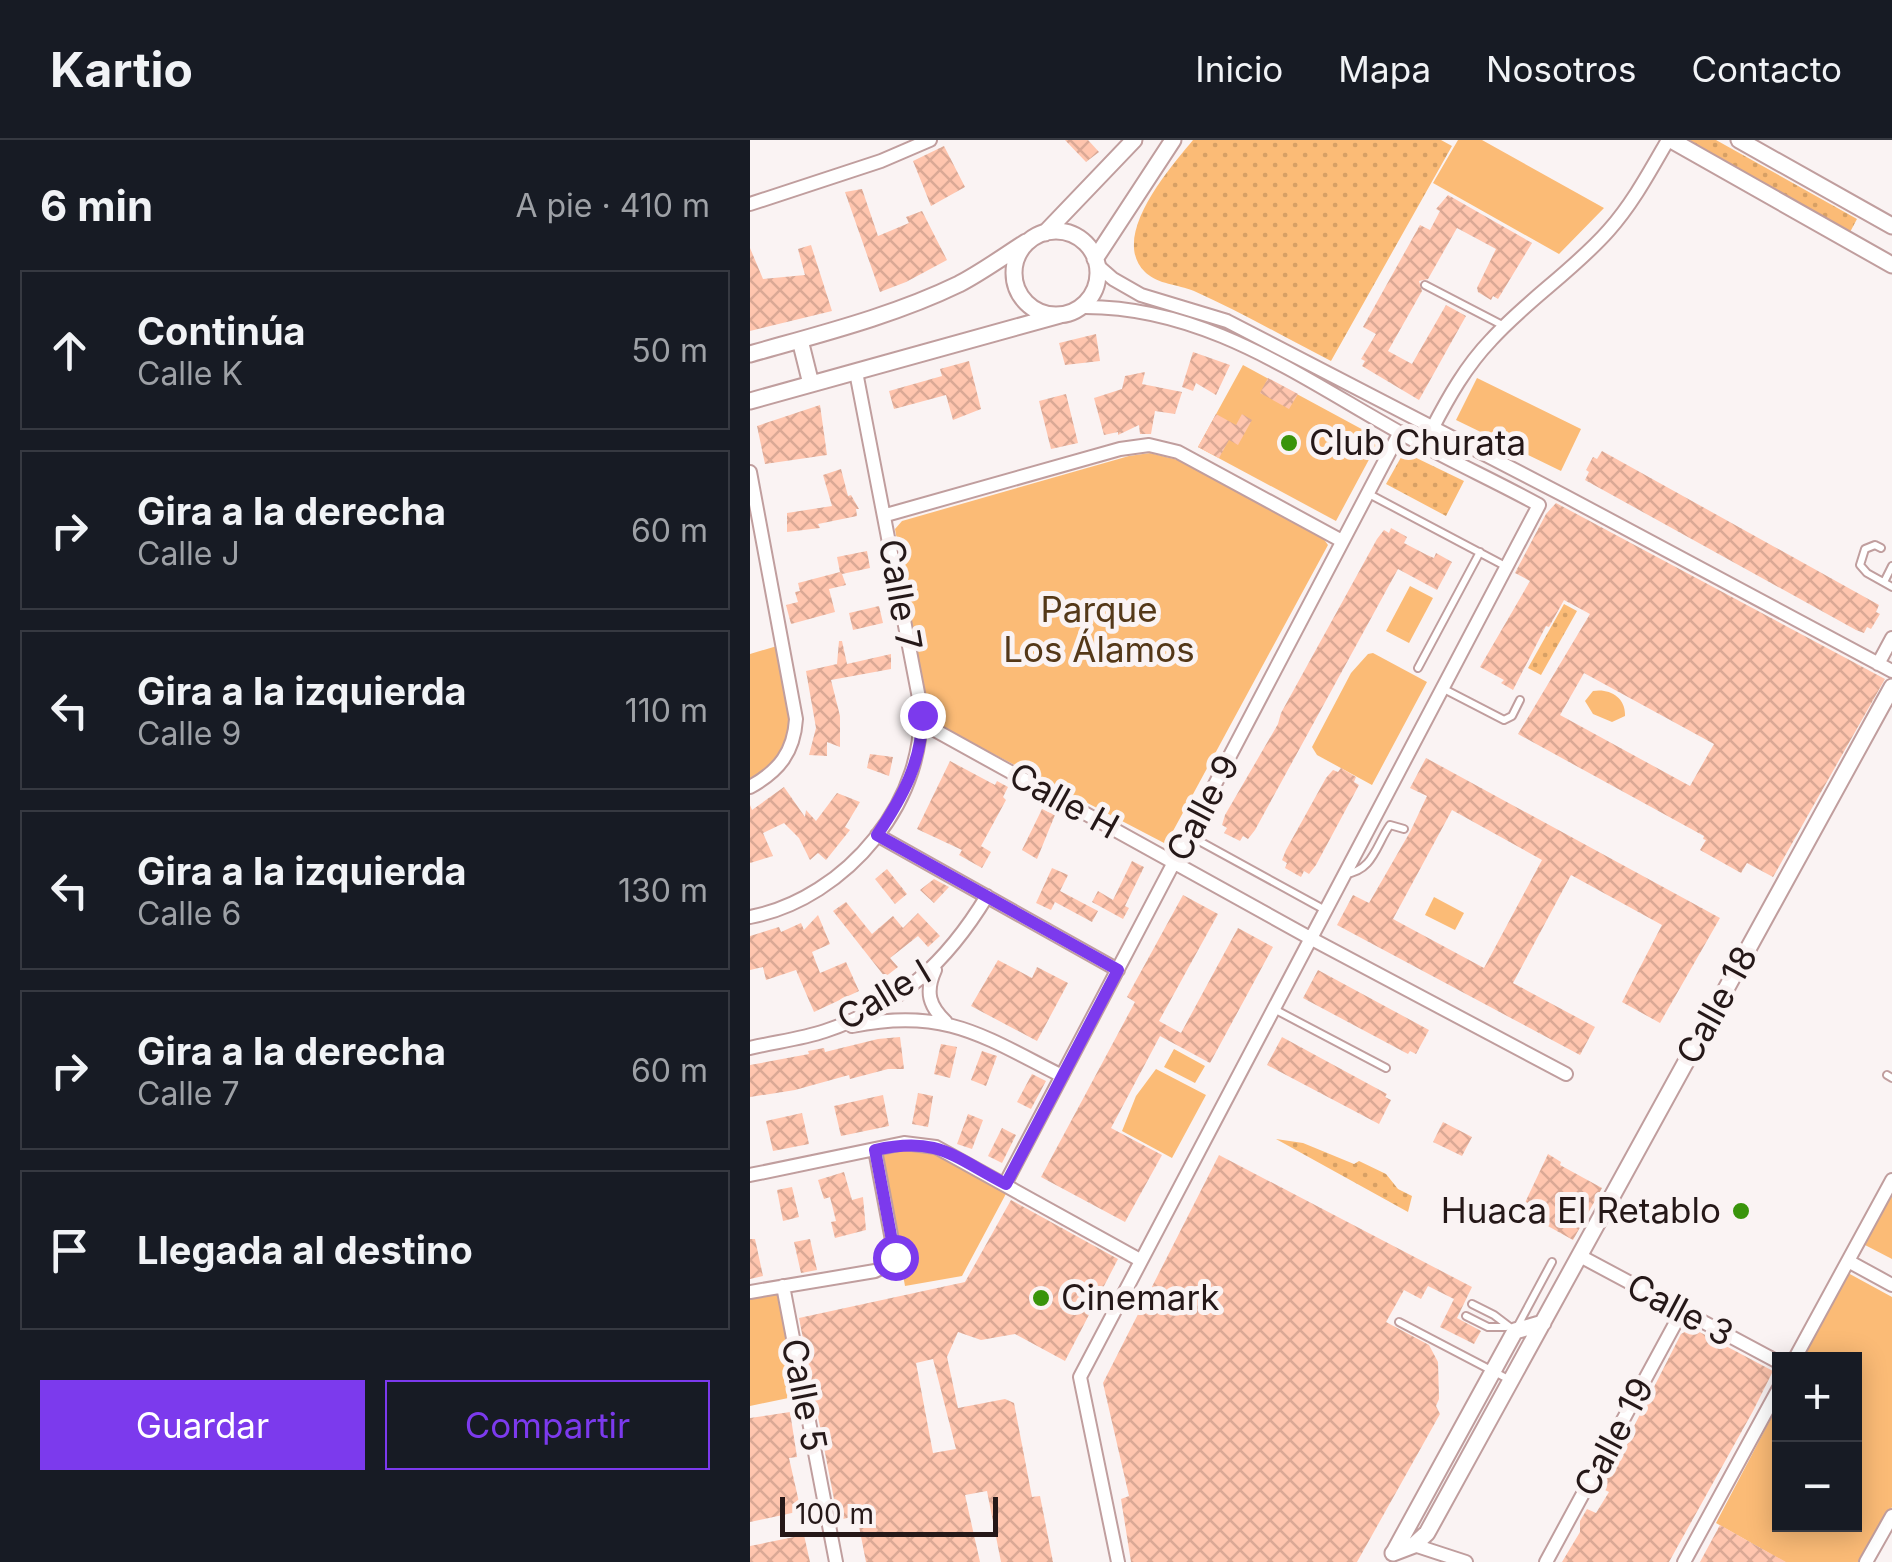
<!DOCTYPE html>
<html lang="es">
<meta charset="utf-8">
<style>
body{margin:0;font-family:Inter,sans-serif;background:#20242c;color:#f1f3f6}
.controls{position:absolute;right:30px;bottom:30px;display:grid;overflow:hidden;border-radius:0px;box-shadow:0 5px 25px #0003}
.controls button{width:90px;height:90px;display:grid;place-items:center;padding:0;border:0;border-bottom:2px solid #363941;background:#171b24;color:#f1f3f6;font:50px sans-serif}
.scale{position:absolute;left:30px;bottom:25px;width:218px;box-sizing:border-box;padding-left:10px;border:5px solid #251818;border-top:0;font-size:28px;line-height:35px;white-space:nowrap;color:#251818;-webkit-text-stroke:8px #faf3f3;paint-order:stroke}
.stop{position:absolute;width:30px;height:30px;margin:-22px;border:8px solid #7c3aed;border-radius:50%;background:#fff}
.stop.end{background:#7c3aed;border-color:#fff;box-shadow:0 2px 10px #0008}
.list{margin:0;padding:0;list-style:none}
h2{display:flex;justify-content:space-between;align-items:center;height:130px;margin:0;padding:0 40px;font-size:42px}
h2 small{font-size:32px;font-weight:400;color:#9ea1a6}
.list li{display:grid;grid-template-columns:65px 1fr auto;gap:30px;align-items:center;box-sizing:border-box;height:160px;margin:0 20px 20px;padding:0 20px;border:2px solid #363941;border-radius:0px}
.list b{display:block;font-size:38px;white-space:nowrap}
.list p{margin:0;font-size:32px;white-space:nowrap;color:#9ea1a6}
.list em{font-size:32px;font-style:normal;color:#9ea1a6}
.actions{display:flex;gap:20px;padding:30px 40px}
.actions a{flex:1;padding:22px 0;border:2px solid #7c3aed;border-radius:0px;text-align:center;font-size:35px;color:#7c3aed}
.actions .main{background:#7c3aed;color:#fff}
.icon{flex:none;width:55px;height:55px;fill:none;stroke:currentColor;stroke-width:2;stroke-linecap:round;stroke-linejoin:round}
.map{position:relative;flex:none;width:1142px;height:1422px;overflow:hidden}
header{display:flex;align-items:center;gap:60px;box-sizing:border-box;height:140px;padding:0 50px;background:#171b24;border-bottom:2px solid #363941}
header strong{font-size:48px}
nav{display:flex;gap:55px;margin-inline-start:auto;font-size:35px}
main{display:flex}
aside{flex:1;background:#171b24}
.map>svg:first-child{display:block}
.grass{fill:url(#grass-dots)}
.green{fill:#fbbb76}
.building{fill:url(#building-cross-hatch);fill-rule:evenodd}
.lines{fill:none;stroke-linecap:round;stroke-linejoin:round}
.service-casing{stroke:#c09e9e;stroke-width:10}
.minor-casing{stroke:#c09e9e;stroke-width:16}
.tertiary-casing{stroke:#c09e9e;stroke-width:19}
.service{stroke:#fff;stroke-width:6}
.minor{stroke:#fff;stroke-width:12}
.tertiary{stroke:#fff;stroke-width:15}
.route{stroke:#7c3aed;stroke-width:12}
.poi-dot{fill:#39940b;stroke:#faf3f3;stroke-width:4}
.labels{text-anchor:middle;stroke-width:10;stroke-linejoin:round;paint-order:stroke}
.poi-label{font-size:35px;fill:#251818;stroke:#faf3f3;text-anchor:start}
.street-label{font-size:35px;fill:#251818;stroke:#faf3f3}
.park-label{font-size:35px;fill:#543818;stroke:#faf3f3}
</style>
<header>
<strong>Kartio</strong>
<nav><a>Inicio</a><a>Mapa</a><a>Nosotros</a><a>Contacto</a></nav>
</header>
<main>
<aside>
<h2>6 min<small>A pie · 410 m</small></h2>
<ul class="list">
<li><svg class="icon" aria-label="ahead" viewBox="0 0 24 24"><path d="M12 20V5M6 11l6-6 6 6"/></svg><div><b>Continúa</b><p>Calle K</p></div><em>50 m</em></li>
<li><svg class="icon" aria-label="right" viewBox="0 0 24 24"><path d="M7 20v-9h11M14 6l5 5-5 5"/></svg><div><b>Gira a la derecha</b><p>Calle J</p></div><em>60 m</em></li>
<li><svg class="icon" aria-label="left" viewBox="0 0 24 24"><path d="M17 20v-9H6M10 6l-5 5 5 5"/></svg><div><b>Gira a la izquierda</b><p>Calle 9</p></div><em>110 m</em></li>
<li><svg class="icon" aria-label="left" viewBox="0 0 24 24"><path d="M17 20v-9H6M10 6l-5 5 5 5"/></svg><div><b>Gira a la izquierda</b><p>Calle 6</p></div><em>130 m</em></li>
<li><svg class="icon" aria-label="right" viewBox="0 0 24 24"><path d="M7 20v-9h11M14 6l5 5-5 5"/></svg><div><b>Gira a la derecha</b><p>Calle 7</p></div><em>60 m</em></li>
<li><svg class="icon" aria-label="arrive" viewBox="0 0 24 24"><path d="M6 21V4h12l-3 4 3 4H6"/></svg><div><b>Llegada al destino</b></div></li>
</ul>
<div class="actions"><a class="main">Guardar</a><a>Compartir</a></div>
</aside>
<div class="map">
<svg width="1142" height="1422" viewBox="0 0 1142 1422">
<defs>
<pattern id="grass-dots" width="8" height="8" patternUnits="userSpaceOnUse" patternTransform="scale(2.5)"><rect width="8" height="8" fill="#fbbb76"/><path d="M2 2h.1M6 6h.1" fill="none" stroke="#d7a065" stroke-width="1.8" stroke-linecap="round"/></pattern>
<pattern id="building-cross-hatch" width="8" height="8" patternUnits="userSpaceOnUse" patternTransform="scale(2.5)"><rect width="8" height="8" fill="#ffc5ae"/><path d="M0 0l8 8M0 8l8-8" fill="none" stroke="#daa895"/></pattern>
</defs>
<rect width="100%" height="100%" fill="#faf3f3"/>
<!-- grass -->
<path class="grass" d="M443 0H691L702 6 581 221C536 198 491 172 444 151 427 144 409 145 395 132 359 97 420 28 443 0Z
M941 0H966L1107 79 1099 94 939 4Z
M654 312 714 341 696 376 636 344Z
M814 464 827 471 791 535 778 528Z
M526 999 553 1003 604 1024 609 1021 636 1034 648 1049 662 1056 658 1072Z"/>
<!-- green -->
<path class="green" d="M708 0H732L854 68 809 114 683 43Z
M493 225 630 299 586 381 448 307Z
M727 238 831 289 811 331 706 280Z
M400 313 428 320 573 398 578 405 416 704 188 585 179 577 145 389 152 381 379 316Z
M660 446 683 458 659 503 636 491Z
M27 506C32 537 51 588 31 616 23 626 11 633 0 641V514Z
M623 513 677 542 622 645 567 615 562 607 601 533 618 514Z
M843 551C859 548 876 557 875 576L862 582 843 574 835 561Z
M684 757 714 773 705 790 675 775Z
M424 909 455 926 445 943 414 927Z
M406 929 456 955 422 1018 372 991 386 956Z
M154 1009 183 1013 258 1050 212 1136 155 1146 131 1014Z
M1142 1055V1119L1115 1105Z
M1098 1133 1142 1157V1367L1110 1422H1035L966 1383 1029 1263 1030 1384H1104V1220L1052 1219Z
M27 1154 48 1256 0 1266V1159Z"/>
<!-- building -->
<path class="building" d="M315 0H338L349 12 336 22Z
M194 6 215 47 181 66 163 21Z
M112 49 128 96 159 83 156 77 172 71 197 120 156 142 130 152 95 52Z
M698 55 782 103 748 159 743 156 741 160 728 152 727 148 746 109 707 88 678 139 669 141 672 151 638 211 662 224 696 165 716 176 669 260 612 226 615 221 611 219 626 194 613 187 670 85 680 90 690 71 686 69Z
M61 105 82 171 0 191V108L13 139 55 135 48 109Z
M346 194 350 221 315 225 309 203Z
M443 212 480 225 466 255 446 243 443 251 432 247Z
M219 221 231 269 203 280 196 255 144 269 139 251 192 236 190 229Z
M395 232 392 244 432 252 425 274 405 271 401 294H390L389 285 368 295V292L354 295 344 258 372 249 375 236Z
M518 238 548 254 539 269 510 253Z
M316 254 328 303 301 309 289 261Z
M70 265 77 315 15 324 7 286Z
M466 274 486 285 492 274 502 280 488 305 479 300 469 318 448 307Z
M852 311 1129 465 1126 472 1130 474 1121 489 1117 487 1114 493 1106 490 844 345 835 340 839 332 836 330 843 317 847 319Z
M91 329 98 356 101 355 109 369H106L107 376 68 384 70 388 37 392V373L82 366 73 335Z
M806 363 1135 539 1023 737 997 723 991 733 950 710 956 700 953 699 954 696 768 594 840 474 814 460 799 487 796 486 763 550 751 543 754 540 730 527 780 441 765 433 796 374ZM834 533 964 604 940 646 810 575Z
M641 388 657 397 654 403 677 415 684 418 686 413 702 422 687 450 648 429 505 690 498 699 493 696 490 701 474 693 477 688 472 685 475 675 528 584 531 573 627 399 634 390 639 393Z
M117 411 120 428 92 434 96 445 79 449 85 472 41 484 36 465 48 462 45 452 50 451 48 443 90 432 87 417Z
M129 466 133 483 103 490 99 473Z
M89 501H92L97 524 141 514V529L81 540 90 576V607L77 602V616L59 615 66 588 56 531 87 524Z
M120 614 143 617 139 636 117 628Z
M676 618 970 778 910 883 872 862 912 785 821 735 763 843 845 887 830 915 587 785 603 755 619 763 660 692 677 656 660 648ZM702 670 792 720 734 828 643 779Z
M200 621 245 645 247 641 258 647 253 657 256 660 231 706 241 712 232 728 209 715 212 710 167 689Z
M591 628 606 637 604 642 609 645 566 725 559 734 554 731 551 737 535 728 537 723 532 720 536 710 576 638 583 630 588 632Z
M34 647 55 677 56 670 66 681 87 653 110 662 95 687 100 690 76 720 68 713 60 720 49 698 34 683 13 693 23 716 0 723V665L2 670Z
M292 669 305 675 287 719 272 710Z
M382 721 394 727 375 766 379 768 373 779 342 762 348 751 363 760Z
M302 728 318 735 310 751 348 771 342 782 305 762 301 770 286 763Z
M137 729 157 754 145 764 125 739Z
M184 739 199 747 184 763 170 750Z
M433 755 468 774 409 881 431 893 488 788 523 807 460 923 410 896 361 988 412 1015 375 1082 291 1037 385 862 377 857Z
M96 762 122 794 143 776 153 788 168 773 190 796 178 807 168 796 140 818 148 827 135 837 83 771Z
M68 775 80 804 62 812 70 833 96 822 109 851 64 872 46 830 16 840 13 827 0 830V796L29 787 31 792 51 783 54 790Z
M248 820 282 838 287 827 318 843 287 901 221 866Z
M568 830 679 890 666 914 660 911 658 914 553 858Z
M150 897 154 929H138L100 939 99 935 45 950 0 957V925L59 914 58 911 74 908 75 912 128 899Z
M532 897 637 954 635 957 641 960 629 984 517 925Z
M191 904 207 907 200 938 184 934Z
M232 911 247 916 236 946 221 940Z
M282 934 296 941 281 969 267 962Z
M168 953 183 956 178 987 162 984Z
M133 955 139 986 91 996 84 966Z
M52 973 59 1004 23 1011 16 981Z
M218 974 233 980 222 1009 207 1004Z
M693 982 722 997 712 1016 683 1002Z
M252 988 266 995 252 1023 238 1016Z
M798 1014 811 1022 810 1025 852 1048 823 1100 771 1071Z
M469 1015 722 1147 707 1178 731 1191 724 1204 690 1187 704 1159 678 1146 671 1159 654 1150 636 1182 679 1205 688 1222 689 1259 686 1266 690 1274 607 1422H381L371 1359 379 1356 353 1243Z
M94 1032 102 1060 113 1057 116 1090 85 1098 81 1082 86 1081 80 1057 74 1059 68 1040Z
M42 1047 49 1077 33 1081 27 1050Z
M261 1060 368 1119 315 1221 265 1194 231 1200 208 1192 197 1217 208 1268 255 1259 264 1263 282 1357 290 1356 303 1422H251L237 1351 215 1355 230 1422H116L107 1376 88 1380 49 1178 215 1142ZM183 1219 206 1309 183 1313 166 1223Z
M0 1099H5L13 1136 0 1139Z
M60 1099 67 1130 51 1133 44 1102Z
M942 1188 1023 1231 1003 1271 919 1422H812L830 1392V1381L837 1369 846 1373 859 1352 853 1349 857 1340 853 1339 885 1293 881 1292 931 1194Z
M40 1272 47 1317 39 1318 51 1371 0 1382V1278Z
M970 1385 1005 1405 1036 1422H950Z
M54 1395 60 1422H0V1406Z"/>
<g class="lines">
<!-- service casing -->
<g class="service-casing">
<path id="service" d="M675 145 754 186
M619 354 757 427
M1131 408 1125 405 1115 409 1110 425 1117 433 1142 447
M1134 442 1142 426
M668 528 730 412
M694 549 754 580 762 576 770 560
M440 696 575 770
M595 734C623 731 626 705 640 685L654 689
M524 869 636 928
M1137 935 1142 938
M722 1164 744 1175 765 1191 802 1122
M716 1176 738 1187H756
M649 1182 758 1239"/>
</g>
<!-- minor casing -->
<g class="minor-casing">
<path id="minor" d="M0 64 131 21 180 0
M347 125 363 139 391 155 477 181 815 356 1142 531
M331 167C460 165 559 244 667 302 707 324 749 343 789 365L330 1237 368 1422
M682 289C698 258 716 226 741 200 777 160 823 131 859 90 883 63 900 31 918 0
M0 332 46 579C44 612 29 631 0 647
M136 375 370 309 399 305 428 312 592 401
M1128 524 1142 498
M172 583 560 798 816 934
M127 695 368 830
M0 777C96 759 182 657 169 558L106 232
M185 830C175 852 179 866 196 882
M102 886C195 867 233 896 312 936
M0 908C25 902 51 899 75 891 150 866 197 822 237 756
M0 1035 154 1003 186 1007 390 1120
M255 1044 650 292
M830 1116 1030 1223
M1098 1121 1142 1145
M33 1146 86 1422
M0 1152 125 1131 141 1123 144 1111 125 1010
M1044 1220 1142 1040
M664 1405 716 1422
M796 1422 932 1171
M934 1422 1030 1246
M1116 1422 1142 1376"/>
</g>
<!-- tertiary casing -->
<g class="tertiary-casing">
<path id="tertiary" d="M921 0 1142 125
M989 0 1142 86
M264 133a42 42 0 1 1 84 0a42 42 0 1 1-84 0Z
M295 93 384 0
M345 119 423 0
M50 200 61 244
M0 214C70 194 143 176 209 144 232 132 254 116 276 102
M0 261 310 175
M644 1412 765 1191 793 1183
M643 1413 664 1405 677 1393 1142 547"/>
</g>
<!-- service -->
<use href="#service" class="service"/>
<!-- minor -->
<use href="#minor" class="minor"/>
<!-- tertiary -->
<use href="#tertiary" class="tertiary"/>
</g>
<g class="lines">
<!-- route -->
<path class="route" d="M145 1117 125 1010C188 996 202 1016 256 1044L368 830 127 695C152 658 173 620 172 575"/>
</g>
<!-- markers -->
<g class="poi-dot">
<circle cx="539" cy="303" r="10"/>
<circle cx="991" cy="1071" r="10"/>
<circle cx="291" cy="1158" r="10"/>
</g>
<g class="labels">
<!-- poi labels -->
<g class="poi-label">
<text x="559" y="315">Club Churata</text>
<text x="971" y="1083" text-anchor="end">Huaca El Retablo</text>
<text x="311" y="1170">Cinemark</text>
</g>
<!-- street labels -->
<g class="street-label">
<text transform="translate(150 455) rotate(80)" y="12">Calle 7</text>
<text transform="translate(314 661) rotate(29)" y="12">Calle H</text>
<text transform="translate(453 668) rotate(-62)" y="12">Calle 9</text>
<text transform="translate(134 855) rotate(-31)" y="12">Calle I</text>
<text transform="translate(967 865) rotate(-61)" y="12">Calle 18</text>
<text transform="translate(930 1170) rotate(28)" y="12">Calle 3</text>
<text transform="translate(54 1255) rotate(79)" y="12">Calle 5</text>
<text transform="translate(864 1297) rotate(-62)" y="12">Calle 19</text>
</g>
<!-- park labels -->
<g class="park-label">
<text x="349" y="482">Parque<tspan x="349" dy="40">Los Álamos</tspan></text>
</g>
</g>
</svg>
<div class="controls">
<button>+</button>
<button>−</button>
</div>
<div class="scale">100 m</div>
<div class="stop" style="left:145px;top:1117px"></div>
<div class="stop end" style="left:172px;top:575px"></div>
</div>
</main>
